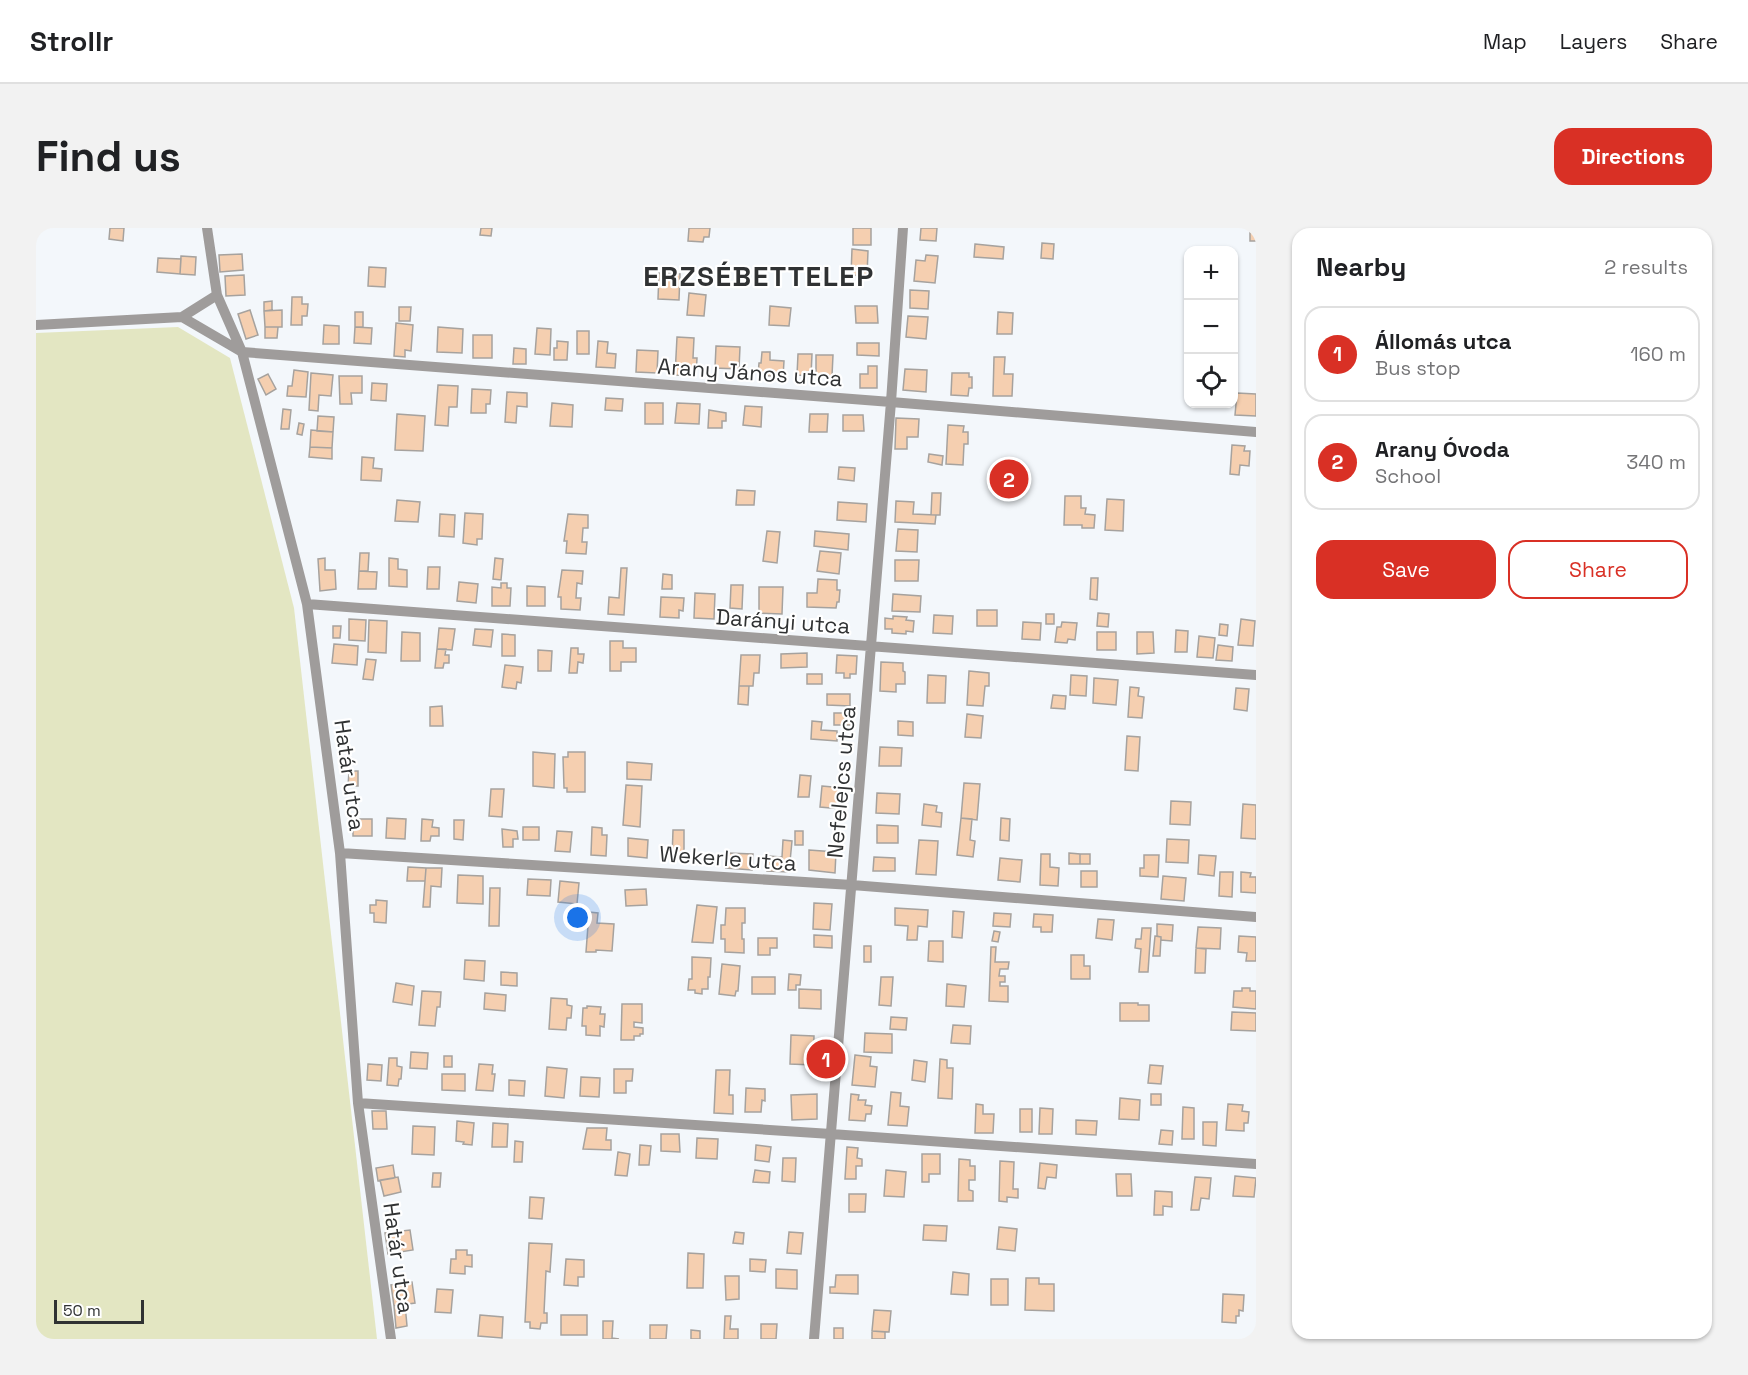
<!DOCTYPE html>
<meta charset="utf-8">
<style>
body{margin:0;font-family:"Space Grotesk",sans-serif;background:#f2f2f2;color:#202124}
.controls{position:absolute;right:18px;top:18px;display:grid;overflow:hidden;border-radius:12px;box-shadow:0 2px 4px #0004}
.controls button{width:54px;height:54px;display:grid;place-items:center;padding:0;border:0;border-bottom:2px solid #e0e0e0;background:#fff;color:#202124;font:30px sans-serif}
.scale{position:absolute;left:18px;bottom:15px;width:90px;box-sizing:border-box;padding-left:6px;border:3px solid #303233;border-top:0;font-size:16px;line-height:21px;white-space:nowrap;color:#303233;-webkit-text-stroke:4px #fff;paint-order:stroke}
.you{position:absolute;left:542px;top:690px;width:21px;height:21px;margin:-15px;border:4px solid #fff;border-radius:50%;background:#1a73e8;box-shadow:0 0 0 9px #1a73e833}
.badge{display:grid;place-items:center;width:39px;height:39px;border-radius:50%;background:#d93025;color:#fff;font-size:20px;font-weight:700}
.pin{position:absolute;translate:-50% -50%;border:3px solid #fff;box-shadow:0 2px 6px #0006}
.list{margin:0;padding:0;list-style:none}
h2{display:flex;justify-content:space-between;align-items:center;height:78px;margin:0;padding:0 24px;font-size:26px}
h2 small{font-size:20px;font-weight:400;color:#757577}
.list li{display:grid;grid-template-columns:39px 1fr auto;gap:18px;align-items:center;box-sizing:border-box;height:96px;margin:0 12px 12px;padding:0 12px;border:2px solid #e0e0e0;border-radius:18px}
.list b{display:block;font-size:22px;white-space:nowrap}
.list p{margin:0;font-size:20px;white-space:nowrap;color:#757577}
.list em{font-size:20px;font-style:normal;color:#757577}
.actions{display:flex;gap:12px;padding:18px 24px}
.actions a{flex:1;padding:14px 0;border:2px solid #d93025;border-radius:18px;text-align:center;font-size:21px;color:#d93025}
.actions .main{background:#d93025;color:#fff}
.icon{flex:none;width:33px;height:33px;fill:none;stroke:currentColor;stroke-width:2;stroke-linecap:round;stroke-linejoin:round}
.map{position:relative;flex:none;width:1220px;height:1111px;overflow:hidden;border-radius:18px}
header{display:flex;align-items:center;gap:36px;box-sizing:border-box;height:84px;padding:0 30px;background:#fff;border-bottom:2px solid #e0e0e0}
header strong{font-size:28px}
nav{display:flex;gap:33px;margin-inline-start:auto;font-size:21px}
.intro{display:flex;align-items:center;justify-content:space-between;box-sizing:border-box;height:144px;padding:0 36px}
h1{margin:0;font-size:42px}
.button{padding:15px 27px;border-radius:18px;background:#d93025;color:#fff;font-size:21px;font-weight:700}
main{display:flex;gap:36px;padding:0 36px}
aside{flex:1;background:#fff;border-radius:18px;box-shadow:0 2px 4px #0004}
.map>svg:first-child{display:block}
.green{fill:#e3e6c2}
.building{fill:#f5cfb0;stroke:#a6a29e;stroke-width:1.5}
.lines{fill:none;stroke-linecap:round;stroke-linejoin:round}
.street{stroke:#9f9c9b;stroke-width:10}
.labels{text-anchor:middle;stroke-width:4.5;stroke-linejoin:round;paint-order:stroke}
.street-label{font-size:22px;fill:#303233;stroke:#fff}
.district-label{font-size:28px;font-weight:bold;letter-spacing:1.5px;fill:#303233;stroke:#fff}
</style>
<header>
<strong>Strollr</strong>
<nav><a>Map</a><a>Layers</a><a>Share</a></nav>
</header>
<div class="intro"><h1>Find us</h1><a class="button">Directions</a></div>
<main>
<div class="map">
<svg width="1220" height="1111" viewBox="0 0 1220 1111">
<rect width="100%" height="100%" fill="#f3f7fb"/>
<!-- green -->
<path class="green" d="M142 99 194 130 258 380 341 1111H0V105Z"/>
<!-- building -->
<path class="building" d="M74 0H88L87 13 73 11Z
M445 0H456L455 8 444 7Z
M653 0H674L673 9H668L667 14 652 13Z
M817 0H835V17H817Z
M885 0H901L900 13 884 12Z
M1214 0H1220V13H1214Z
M1006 15 1018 16 1017 31 1005 30Z
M939 16 968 19 967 31 938 29Z
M816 21 832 23 831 48 815 47Z
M206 26 207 42 184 44 183 27Z
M890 27 902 28 899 55 878 53 880 32 889 33Z
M145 28 160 29 159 47 144 46Z
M122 30 145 31 144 46 121 44Z
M333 39 350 40 349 59 332 58Z
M623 45 644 46 643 72 622 71Z
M208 47 209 67 190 68 189 48Z
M874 62 893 63 892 81 874 80Z
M653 65 670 67 668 88 651 87Z
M256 69H266V76H272L271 88H266V97H255Z
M236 73V82L228 83V74Z
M734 78 755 80 753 98 733 97Z
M819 78H841L842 95H820Z
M363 79H375L374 93H363Z
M214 82 222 107 210 111 202 86Z
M246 82V99H229L228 83Z
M319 84H327V99H319Z
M962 84 977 85 976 106H961Z
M872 88 892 89 890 111 870 109Z
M360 95 377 97 375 123 369 122V129L358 128Z
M288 97 303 98V116H287Z
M229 99H242L241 110H229Z
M319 99 336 100 335 116 318 115Z
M402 99 427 101 426 125 401 124Z
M501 100 515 101 514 127 499 126Z
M541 103H553V126H541Z
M437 107H456V130H437Z
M641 109 658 110 657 130H661L660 148 639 147Z
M521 113 532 114 531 132H518V120H521Z
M562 113 572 114 571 125 580 126 579 140 560 139Z
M821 115H843V128L821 127Z
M680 118 704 119 703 141 679 140Z
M478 120 490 121V136H477Z
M601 122 622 123 621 145 600 144Z
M726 124H734V132L748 133 747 149 722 147 723 135H725Z
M762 126H776L775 148 761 147Z
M780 127H797L796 148 780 147Z
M958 129H969L968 146H977L976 168H957Z
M832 138H841V160H824V146H832Z
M869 141 891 142 890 164 867 162Z
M258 142 272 144 270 169 251 168 252 158H256Z
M275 145 297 147 295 168 283 167 282 183 273 182Z
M916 145H933V149H936V160H933L932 168 915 167Z
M232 146 240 161 230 167 222 151Z
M303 148H326V165H315L316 176H304Z
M336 155 351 156 350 173 335 172Z
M402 157 422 158 421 179H413L412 198 399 197Z
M436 161 455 162 454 176H450V185H435Z
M471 164 491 165V179L481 178 480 195 469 194Z
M1201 165 1220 166V188L1199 187Z
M570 170 587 171 586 183 569 182Z
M516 175 537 177 536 199 514 198Z
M609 175H627V196H609Z
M641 175 664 176 663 196 639 195Z
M709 178 726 179 725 199 707 197Z
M247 181 255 182 253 201H245Z
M673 182 690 185V193H686V200H672Z
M361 186 389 188 387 223 359 222Z
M774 186H792L791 204H773Z
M807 187H827L828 203H807Z
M282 188 298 189 297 204 281 203Z
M860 190 883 191 882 209H871V221H859Z
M263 195 268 196 266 207 261 206Z
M912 197 928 198 927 204H932V216H928L927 237 910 236Z
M275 202 297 204 296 220 274 219Z
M1196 217 1209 218 1208 223H1214L1213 238 1204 237 1203 247 1194 246Z
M274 219 296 220V231L273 229Z
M893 226 907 228 906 237 892 234Z
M326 229 338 230 337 240 346 241 345 253 325 252Z
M803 239 819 240 818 253 802 251Z
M701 262 719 263 718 277H700Z
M896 265H905L904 287H895Z
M1029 268H1045V280H1050L1049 286 1059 287 1058 300H1046V297H1028Z
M1071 271 1088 272 1087 303 1069 302Z
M361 272 384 274 382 294 359 293Z
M860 273 878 274 877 286 900 287 899 296 859 294Z
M802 274 831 276 830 294 801 292Z
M429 285 447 286 446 311H441V317L427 315Z
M404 286 419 287 418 309 403 308Z
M532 286 552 287V300H547L546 314H551L550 326 530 325 531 313H528Z
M862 301 882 302 881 324 860 323Z
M731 303 744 304 741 335 727 333Z
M779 303 813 306 812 322 778 318Z
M784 323 805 325 803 346 781 343Z
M324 325H333L332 343H323Z
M289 330V342H299L300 361 284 363 282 331Z
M353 330 362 331V341L371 342V359L353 358Z
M459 330 467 331 465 352 457 351Z
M859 332H883L882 353H859Z
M392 339H404L403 361H391Z
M585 340H591L588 387 572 386 573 369 583 370Z
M526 342 547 343 546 356 541 355 540 370H545L544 382 525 381V369H522Z
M323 343 341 344 340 361H322Z
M627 346 636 347V361H626Z
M1055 350H1062L1061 372 1054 371Z
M782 351 801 352V362H804L803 374H801L800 380 771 379V365H781Z
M423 354 442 356 440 375 421 373Z
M465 355H471V360H475L474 378H456V359L465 360Z
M695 357H707L706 381 694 380Z
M491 358 509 359V378H491Z
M723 359H747L746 386 723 385Z
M659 365 679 366 678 391 658 390Z
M857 366 885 368 884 384 856 383Z
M625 369 648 370 647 383 643 382V390L624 389Z
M941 382H961V398H941Z
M1062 385 1073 386 1072 399 1061 398Z
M1010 386H1018V396H1010Z
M898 387 917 388 916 406 897 405Z
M857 388 871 389 870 392 878 393 877 404 870 403V406L856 405V401H849V390L857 391Z
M313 391 330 392 329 413 313 412Z
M1205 391 1219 393 1217 418 1202 417Z
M333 392 351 393 350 425 332 424Z
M987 394 1005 395 1004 412 986 411Z
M1026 394 1041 395 1039 412 1032 411 1031 415 1019 414 1021 399H1025Z
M1184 396 1192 397 1191 408 1183 407Z
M297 398H305L304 410H297Z
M403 400 419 401 416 422 401 421Z
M439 401 457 402 455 419 437 417Z
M1140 402 1152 403 1151 424H1139Z
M366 404 384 405V433H365Z
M1061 404H1080V422H1061Z
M1101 404H1117L1118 425 1101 426Z
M466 406 479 407V428H466Z
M1163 408 1179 410 1177 430 1161 429Z
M574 413H587V420H600V434H585V443H574Z
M298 416 322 418 321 437 296 435Z
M1182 417 1197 419 1196 433 1180 432Z
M535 420H542V426H548L547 435 542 434 541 445H533Z
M401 421H410L409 427H413V435H408L407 440H399Z
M502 422 516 423 515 443H502Z
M771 425V439L745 440V426Z
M705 427H724L723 445H718L717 458H703Z
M801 427 821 428 820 446H814V450H808V445H800Z
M330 431 340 432 337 452 327 451Z
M845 434 867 435V443L869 444V456H860V464L844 463Z
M469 437 487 439 485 455 481 454 480 461 466 459Z
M933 443 953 445V458H949L947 478 931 477Z
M771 446H786V456H771Z
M892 447 910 448 909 475H891Z
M1035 447 1051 448 1050 468 1034 467Z
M1058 450 1082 452 1080 477 1057 475Z
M703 458H713L712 477 702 476Z
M1094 459 1103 460 1102 468 1108 469 1106 490 1092 489Z
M1200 460 1213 461 1211 483 1198 481Z
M791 466H814V478L791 477Z
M1017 467 1030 468 1029 481 1015 480Z
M406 478 407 498H394V479Z
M798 485H815V497H798Z
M931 486 947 488 945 510 929 509Z
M776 493 786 494 785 502 801 503V513L775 511Z
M862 493 877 494V508L862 507Z
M1091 508 1104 509 1102 543 1089 542Z
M844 519 866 520 865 538H843Z
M497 524 519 526 518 560 497 558Z
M532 524H549V564H531V560H528L527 529H532Z
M591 534 616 536 615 552 591 551Z
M313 543H322V558H312Z
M764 547 775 548 773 569H762Z
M928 555 944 556 941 592 925 590Z
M590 557 606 558 604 599 587 597Z
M786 558 807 560 805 581 784 579Z
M455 561H468L466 589 453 588Z
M841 565 864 566 863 586 840 585Z
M1135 573 1155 574 1154 597 1134 596Z
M888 576 901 578 900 584 906 585 905 599 886 597Z
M1207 576 1220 577V611L1205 610Z
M351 590 370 591 369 611 350 610Z
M925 590 936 591 934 612 939 613 937 629 921 627Z
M965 590 974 591 973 613 964 612Z
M317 591H336V608H317Z
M386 591 397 592 396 599 403 600V608H395L394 613H385Z
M418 592H428L427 612 418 611Z
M841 597 862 598V615H841Z
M487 599H503V612H487Z
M556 599 566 600V607H571L570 628 555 627Z
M466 601 481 603 482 611H477V619H467Z
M637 602H648V630H636Z
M521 603 536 604 534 624 519 623Z
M759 603H767V617H759Z
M592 610 612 612 611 630 592 628Z
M1131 611 1153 612 1152 635 1130 634Z
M747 612 756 613 753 644 731 643 732 628 746 629Z
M883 612 902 613 900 647 880 646Z
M773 622 800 624 799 645 773 642Z
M691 625 717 626 716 642 690 640Z
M1033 625 1044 626V636H1033Z
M1005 626H1014V639L1023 640 1022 658 1004 657Z
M1044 626H1054V636H1044Z
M1108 627H1123L1122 649 1104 648V640H1108Z
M1163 627 1180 628 1178 648 1162 646Z
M838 629 859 630V643H837Z
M964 630 986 632 984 654 962 652Z
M372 639 390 640 389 653H371Z
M390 640H406L405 659 395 658 394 679H387Z
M1045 643H1061V659H1045Z
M1184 644H1197L1196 669 1183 668Z
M1205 644 1215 645 1214 649H1220V665L1205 664Z
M422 647 447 648V676L421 675Z
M1127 648 1150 650 1148 673 1125 671Z
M492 651 515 652 514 668 491 667Z
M524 653 543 655 541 676 522 674Z
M454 660H464L463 698H453Z
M610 661 611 677 590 678 589 662Z
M340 672 351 673 350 695 338 694V685H334V677H340Z
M778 675 796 676 794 702 777 701Z
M661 677 681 679 677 715 656 714Z
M690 680H709V695H706V711H708V725L689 724V711H685V697H689Z
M859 680 892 682 891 699 882 698 881 712H871L872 698 859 697Z
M917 683 928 684 926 710 916 709Z
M553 684 562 685 561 695 578 696 576 723 560 722V724H550Z
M958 685 975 686 974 699 957 698Z
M998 686 1017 687 1016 704H1005V699H997Z
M1062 691 1078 692 1076 712 1060 710Z
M1121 696 1137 697 1136 713 1125 712V709L1121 708Z
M1162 699 1185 700 1184 721 1160 720Z
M1106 700H1115L1112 744H1103L1105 721 1099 720 1100 711H1105Z
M958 703 964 704 962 714 956 713Z
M778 707 796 708V720L778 719Z
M1119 708 1125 709 1124 728H1117Z
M1203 708 1220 709V733H1210L1211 725 1202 724Z
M722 710H741V720H734V727H722Z
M893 713H907V734L892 733Z
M828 718H835V734H828Z
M955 719H960L959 734H973L972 741H964L963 748H969V754H964V758H972V774L953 773Z
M1160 720 1170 721 1169 745H1159Z
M1035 727H1048V738H1054V751H1035Z
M656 729 675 730 674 749H672V761H666V766L659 765V762H652L653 751H656Z
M429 732 449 733 448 753 428 751Z
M686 736 704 738 702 763H700L699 768 683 766Z
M465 744 481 745V758L465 757Z
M753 746 765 747 764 757H760V762H752Z
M716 749H739V766H716Z
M845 749H857L855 778 843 777Z
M360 755 378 758 376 777 357 774Z
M911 756 930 758 928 779 910 778Z
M1206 760H1214V763H1220V781L1197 779 1198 763H1206Z
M763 761 785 762V781L763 780Z
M386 763 405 764 404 779H401L399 798 383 797Z
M449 765 470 767 469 783 448 781Z
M515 770 531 771V777L536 778 535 790H531L530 802 513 801Z
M1084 775H1102V777H1113V793H1084Z
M586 776H606V795L598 794V799L607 800V806H604V808H598V812H585Z
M551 778 565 779 564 786H569L568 799 564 798V808L550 807V798H546L547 780H551Z
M1196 784 1220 785V803L1195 802Z
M855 789 871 790 870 802 854 801Z
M917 797 935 798 934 816 915 815Z
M829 805 856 806V825L828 824Z
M755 807 778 808 777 837 754 836Z
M375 824 392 825 391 841 374 840Z
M819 827 835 829 834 838 841 839 839 859 816 857Z
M408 828H416V839H408Z
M353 830H361V838L366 839 365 851H363L362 858 351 857Z
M904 831 911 832V840H917L916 871 902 870Z
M878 832 891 834 889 854 876 852Z
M332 836 346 837 345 853 331 852Z
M443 836 457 837 456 846H459L457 863 440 862Z
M1114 837 1127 838 1125 856 1112 855Z
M511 839 531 841 528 870 509 868Z
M578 841H597L596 853H590V865H578Z
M680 842H694L693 867H697V886L678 885Z
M406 846H429V863L406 862Z
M545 849 564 850 563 869 544 868Z
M473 852 489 853 488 868 473 867Z
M710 860 729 861V873L726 872 725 884H709Z
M855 864 865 865 864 878 873 879 871 898 852 897Z
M781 866V891L756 892 755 867Z
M815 866 823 867 822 872H830L829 877 836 878 835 886H830L829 893 813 892Z
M1115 866H1125V877H1115Z
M1084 870 1104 872 1103 892 1083 891Z
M940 876 947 877V886H958L957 905H939Z
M1192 876 1207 877 1206 883 1213 884 1212 895H1208V903L1190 902Z
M1147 879 1158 880V911H1146Z
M1004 880 1017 881 1016 906H1003Z
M984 881H996V904H984Z
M336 883H350L351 901H337Z
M1040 892 1061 893 1060 907 1040 906Z
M421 893 438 895 436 917 427 916 428 914 420 913Z
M1167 894H1181L1180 918 1167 917Z
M457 895 472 896 471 919H456Z
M377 898 399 899 398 927 376 926Z
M551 900H571L570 912H575V922L547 921Z
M1125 902 1137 903 1136 917 1123 916Z
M625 906H643L644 924 625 923Z
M661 910 682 911 681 931 660 930Z
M479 913 487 914 486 934H478Z
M604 917 615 918 613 937H603Z
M720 917 735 919 733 934 719 932Z
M811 919 822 920 821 930 826 931V938H820V951H809Z
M582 924 594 926 591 948 579 947Z
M886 926H904V946H893V954H886Z
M747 930H760L759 954 746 953Z
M923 931 934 932V938H939V952H933V962L937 963V973H922Z
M964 933 978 934 977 961H982V970L971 969V974L963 973Z
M1004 935 1021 937 1020 950 1011 949 1009 961 1002 960Z
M357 937 359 950 342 953 340 940Z
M719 942 734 944 733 955 717 954Z
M850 942 870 944 868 969 848 968Z
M397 945H405L404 959H396Z
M1080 946H1095L1096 968H1081Z
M1199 948 1220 950 1218 969 1197 968Z
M362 949 365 964 348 968 344 952Z
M1159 949 1175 950 1173 971 1165 970 1163 982H1155Z
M1119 963 1136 964V979L1127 978V987H1118Z
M813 966H830L829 984H813Z
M494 969 508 970 506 991 493 990Z
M888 997 911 998 910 1013 887 1012Z
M963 999 981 1001 979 1023 961 1021Z
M374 1002 377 1022 352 1026 349 1005Z
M699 1004 708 1005 707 1016 697 1015Z
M753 1004 767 1005 765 1026 751 1025Z
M493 1015 516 1016 514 1044 510 1043 508 1085H511V1095H505L504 1101 494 1100V1094H489Z
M420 1022H431V1027H436V1039L429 1038V1046L414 1045 415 1031H420Z
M652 1025 668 1026 667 1060H651Z
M530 1031 548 1032V1049H542V1058L528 1057Z
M714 1031 730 1032 729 1044 714 1043Z
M740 1041 761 1042V1061L740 1060Z
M917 1044 933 1046 932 1067 915 1066Z
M800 1047H822V1066L794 1065V1059H799Z
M689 1048H703V1071L690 1072Z
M990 1050H1003V1056H1018V1083L989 1082Z
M955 1051H972V1077H955Z
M376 1054 379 1075 358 1078 355 1057Z
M401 1061 417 1062 415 1085 399 1084Z
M1187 1066 1208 1067 1207 1083 1203 1082V1088H1200V1095L1186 1094Z
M369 1076 371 1098 360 1100 358 1078Z
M838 1082 855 1083 853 1104 836 1103Z
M444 1087 467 1089 466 1110 442 1108Z
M525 1087H551V1107H525Z
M689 1088H695L694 1101H702V1111H688Z
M567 1093H577L576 1110 583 1111H567Z
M725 1096H741L740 1111H725Z
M614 1097H631L630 1111H614Z
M798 1100H807V1111H798Z
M655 1102 664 1103V1111H655Z
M836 1103 849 1104V1111H836Z"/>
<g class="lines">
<!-- street -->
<path class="street" d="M171 0 181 67 206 124 271 376 304 625 322 875 355 1111
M146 89 206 124 855 174 1220 204
M0 97 146 89 181 67
M271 376 1220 447
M304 625 816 657 1220 689
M322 875 795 906 1220 936
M778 1111 855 174 867 0"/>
</g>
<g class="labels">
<!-- street labels -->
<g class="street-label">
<text transform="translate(714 144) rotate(4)" y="8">Arany János utca</text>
<text transform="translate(747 393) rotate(4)" y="8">Darányi utca</text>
<text transform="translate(314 547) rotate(82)" y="8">Határ utca</text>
<text transform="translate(805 554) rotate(-85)" y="8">Nefelejcs utca</text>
<text transform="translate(692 630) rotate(4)" y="8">Wekerle utca</text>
<text transform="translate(363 1030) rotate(82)" y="8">Határ utca</text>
</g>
<!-- district labels -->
<g class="district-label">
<text x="723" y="58">ERZSÉBETTELEP</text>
</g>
</g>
</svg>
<div class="controls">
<button>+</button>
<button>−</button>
<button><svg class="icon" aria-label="locate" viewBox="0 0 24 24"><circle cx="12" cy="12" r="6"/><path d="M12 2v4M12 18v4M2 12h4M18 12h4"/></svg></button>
</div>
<div class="scale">50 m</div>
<div class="you"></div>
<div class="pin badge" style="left:790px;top:831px">1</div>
<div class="pin badge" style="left:973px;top:251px">2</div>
</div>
<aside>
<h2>Nearby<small>2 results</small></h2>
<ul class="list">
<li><span class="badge">1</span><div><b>Állomás utca</b><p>Bus stop</p></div><em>160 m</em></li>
<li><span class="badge">2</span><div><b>Arany Óvoda</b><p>School</p></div><em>340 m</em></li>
</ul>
<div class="actions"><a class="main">Save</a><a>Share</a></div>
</aside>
</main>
